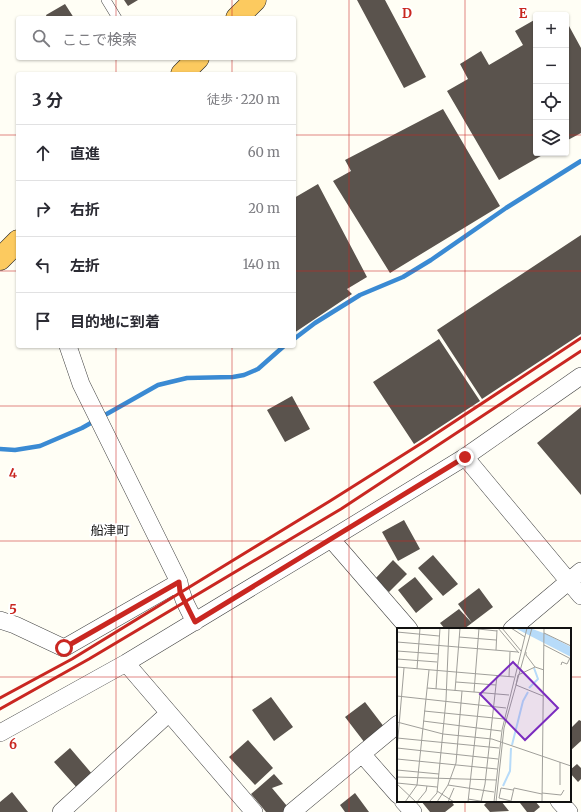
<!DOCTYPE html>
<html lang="ja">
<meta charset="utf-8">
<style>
body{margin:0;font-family:Merriweather,"Noto Sans JP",serif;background:#f2f2f3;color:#2b2b33}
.controls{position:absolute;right:12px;top:12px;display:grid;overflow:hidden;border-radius:4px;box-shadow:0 1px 3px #0004}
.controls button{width:36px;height:36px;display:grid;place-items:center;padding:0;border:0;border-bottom:1px solid #e1e1e2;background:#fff;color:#2b2b33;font:20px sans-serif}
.stop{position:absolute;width:12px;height:12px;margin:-9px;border:3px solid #c92721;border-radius:50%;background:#fff}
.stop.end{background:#c92721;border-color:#fff;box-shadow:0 1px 4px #0008}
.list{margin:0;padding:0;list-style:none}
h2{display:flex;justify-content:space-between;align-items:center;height:52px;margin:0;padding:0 16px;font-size:17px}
h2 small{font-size:13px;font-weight:400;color:#7c7c81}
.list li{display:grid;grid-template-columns:26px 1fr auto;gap:12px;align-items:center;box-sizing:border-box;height:56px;padding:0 16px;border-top:1px solid #e1e1e2}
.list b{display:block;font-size:15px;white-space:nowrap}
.list em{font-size:13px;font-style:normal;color:#7c7c81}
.icon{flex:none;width:22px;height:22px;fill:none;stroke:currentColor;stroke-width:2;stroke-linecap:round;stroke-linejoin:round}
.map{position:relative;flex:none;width:581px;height:812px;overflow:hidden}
.search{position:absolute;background:#fff;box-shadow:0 1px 3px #0004;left:16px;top:16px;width:280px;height:44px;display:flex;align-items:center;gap:10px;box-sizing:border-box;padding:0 14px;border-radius:4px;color:#7c7c81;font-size:15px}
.panel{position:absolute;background:#fff;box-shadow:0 1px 3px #0004;left:16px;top:72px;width:280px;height:276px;border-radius:4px}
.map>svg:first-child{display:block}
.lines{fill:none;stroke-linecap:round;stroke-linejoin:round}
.stream{stroke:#3a8ad3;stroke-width:4.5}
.building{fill:#5a534d}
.service-casing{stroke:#444;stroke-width:10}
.minor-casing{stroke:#444;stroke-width:18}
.trunk-casing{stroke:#222;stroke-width:23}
.service{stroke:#fff;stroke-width:9}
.minor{stroke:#fff;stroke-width:17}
.trunk{stroke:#fcca5f;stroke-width:22}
.rail{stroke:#c92721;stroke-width:3}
.route{stroke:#c92721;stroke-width:5}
.grid{fill:none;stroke:#c92721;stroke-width:1;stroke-opacity:0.55}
.labels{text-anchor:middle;stroke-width:4;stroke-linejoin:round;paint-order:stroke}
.quarter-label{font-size:13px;fill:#111;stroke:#fff}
.inset-river{fill:none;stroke:#b7dbf9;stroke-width:2}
.inset-road{fill:none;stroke:#a09f9a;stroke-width:1}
.view{fill:#7b2cbf;fill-opacity:0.15;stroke:#7b2cbf;stroke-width:2}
.inset-edge{fill:none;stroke:#111;stroke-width:2}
.grid-label{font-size:13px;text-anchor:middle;font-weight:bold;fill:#c92721;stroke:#fff;stroke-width:4;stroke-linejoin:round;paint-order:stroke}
</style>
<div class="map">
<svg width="581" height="812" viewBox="0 0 581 812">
<rect width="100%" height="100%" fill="#fffef5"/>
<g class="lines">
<!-- stream -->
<path class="stream" d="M294 339 315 323 360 295 403 277 431 260 506 208 581 161
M0 449 15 450 40 446 82 428 158 385 187 378 233 377 244 375 258 369 284 346"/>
</g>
<!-- building -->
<path class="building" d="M124 0H138L128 6Z
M357 0H385L426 77 404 88Z
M65 4 74 18H47L46 15Z
M536 19V153H546L499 180 447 91 468 79 460 64 481 51 489 65 523 45 515 31Z
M569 26 581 48V133L566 141V28Z
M148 58H179L176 60 148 59Z
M443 109 500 206 390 273 333 181 351 171 345 160Z
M318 184 367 277 347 289 352 294 294 333V198Z
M581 235V334L482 399 437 330Z
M439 339 480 401 414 444 373 382Z
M292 396 310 429 285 442 267 410Z
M581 407V495L537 443Z
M404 520 420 549 398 561 382 532Z
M433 555 458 584 443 596 418 568Z
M393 560 407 574 389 592 375 579Z
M415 577 433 599 416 613 398 590Z
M479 588 493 607 464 629H445L440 623 459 609 472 623 458 604Z
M271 697 293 727 274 741 252 710Z
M365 702 388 732 368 747 345 717Z
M579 720 581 721V741L570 751V729Z
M248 740 273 768 255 785 229 757Z
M70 748 93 775 78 789 54 762Z
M577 764 581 768V779L578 782 570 773V770Z
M274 774 283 784 272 788 292 812H266L251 794Z
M12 792 28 812H0V802Z
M355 793 369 812H345L340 805Z
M421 801H451L454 805 445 812H430Z
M488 801H501L509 811 490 812 484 805Z
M522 801H535L540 807 534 812H527L520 803Z"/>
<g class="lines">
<!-- service casing -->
<g class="service-casing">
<path id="service" d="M106 0 117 18"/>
</g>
<!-- minor casing -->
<g class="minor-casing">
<path id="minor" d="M465 457 581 596
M331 539 409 629
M179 582C181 597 188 608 195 622
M0 620 15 625 64 648 179 582 81 384 68 346
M512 629 581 571
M126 663 254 812
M0 733 126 663 331 539 465 457 581 376
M362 754 398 795
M403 801 413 812
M559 801 569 812
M61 812 169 713
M292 812 398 724"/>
</g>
<!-- trunk casing -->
<g class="trunk-casing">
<path id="trunk" d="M237 18 255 0
M182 74 198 58
M0 259 18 241"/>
</g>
<!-- service -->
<use href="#service" class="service"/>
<!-- minor -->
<use href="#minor" class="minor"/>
<!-- trunk -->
<use href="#trunk" class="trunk"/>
<!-- rail -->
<path class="rail" d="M0 698 72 659 330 501 425 441 581 338
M0 709 89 659 341 509 581 351"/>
</g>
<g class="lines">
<!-- route -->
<path class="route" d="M64 648 179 582 180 592 195 622 465 457"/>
</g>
<!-- grid -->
<path class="grid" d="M116 0V18M232 0V18M349 0V812M465 0V629M116 58V74M232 58V74M0 135H18M294 135H536M566 135H581M0 271H18M294 271H581M116 346V812M232 346V812M0 406H581M0 541H581M0 677H398M570 677H581M465 801V812"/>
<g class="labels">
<!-- quarter labels -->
<g class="quarter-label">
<text x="110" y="535">船津町</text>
</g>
</g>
<!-- overview -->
<g transform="translate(397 628)">
<rect width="174" height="174" fill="#fffef5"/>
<path d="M118 0H133L149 6 174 19V29Z" fill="#b7dbf9"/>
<path class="inset-river" d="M132 60 141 51 137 40M115 117 126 73 131 64M106 158 113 143 114 120"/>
<path class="inset-road" d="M72 0 100 3M101 0 122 25M105 0 124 23M114 0 128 9M0 4 42 8M147 5 174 18M62 9 99 12M0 14 121 24M147 17 174 31M99 22 100 2M0 23 41 26M129 24V27L138 39M0 31 40 34M164 37 165 34 170 36 173 30M0 39 117 49M20 41 23 0M112 49 113 24M59 54 99 57M30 60 112 67M39 61 43 0M58 63 63 0M77 64 82 0M0 68 109 80M146 68 119 57 121 47 138 39 147 42M27 83 107 91M26 93 104 103M0 94 46 106 95 111 174 138M0 110 102 120M0 120 101 131M0 121 7 40M0 131 100 141M0 142 42 146M0 149 99 152M0 155 40 159M0 156 19 174M51 157 97 164M163 157V134M116 162 104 160 102 170 114 173 117 160 145 166M40 163 57 174M145 165 164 167 167 162M71 171 89 174M8 174 20 157 32 42M20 174 29 163 30 158M32 174 40 165 49 72 52 0M40 174 51 157 59 135 65 63M51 174 57 160M71 174 83 65M84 174 88 156 100 48M97 174 105 102 130 0M99 174 107 100 135 0M145 174 147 0"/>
<path class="view" d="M116 34 161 80 128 112 83 66Z"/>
<rect width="174" height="174" class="inset-edge"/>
</g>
<g class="grid-label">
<text x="407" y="18">D</text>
<text x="523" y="18">E</text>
<text x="13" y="478">4</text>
<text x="13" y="614">5</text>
<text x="13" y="749">6</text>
</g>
</svg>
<div class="controls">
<button>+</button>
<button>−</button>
<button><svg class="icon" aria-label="locate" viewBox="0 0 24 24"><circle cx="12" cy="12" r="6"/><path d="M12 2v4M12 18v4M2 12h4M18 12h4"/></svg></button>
<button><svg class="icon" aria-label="layers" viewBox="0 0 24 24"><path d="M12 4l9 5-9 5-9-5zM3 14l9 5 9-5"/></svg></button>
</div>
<div class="stop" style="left:64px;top:648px"></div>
<div class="stop end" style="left:465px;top:457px"></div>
<div class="search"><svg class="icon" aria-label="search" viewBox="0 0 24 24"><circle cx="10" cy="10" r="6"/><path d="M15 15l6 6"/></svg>ここで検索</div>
<section class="panel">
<h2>3 分<small>徒歩 · 220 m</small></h2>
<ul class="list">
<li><svg class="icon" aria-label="ahead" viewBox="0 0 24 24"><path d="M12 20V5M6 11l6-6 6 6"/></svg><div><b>直進</b></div><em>60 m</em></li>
<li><svg class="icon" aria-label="right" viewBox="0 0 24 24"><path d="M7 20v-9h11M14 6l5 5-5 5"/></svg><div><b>右折</b></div><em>20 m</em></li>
<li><svg class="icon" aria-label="left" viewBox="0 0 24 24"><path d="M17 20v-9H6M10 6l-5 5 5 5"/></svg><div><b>左折</b></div><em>140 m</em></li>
<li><svg class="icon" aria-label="arrive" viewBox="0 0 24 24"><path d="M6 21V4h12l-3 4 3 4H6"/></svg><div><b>目的地に到着</b></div></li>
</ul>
</section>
</div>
